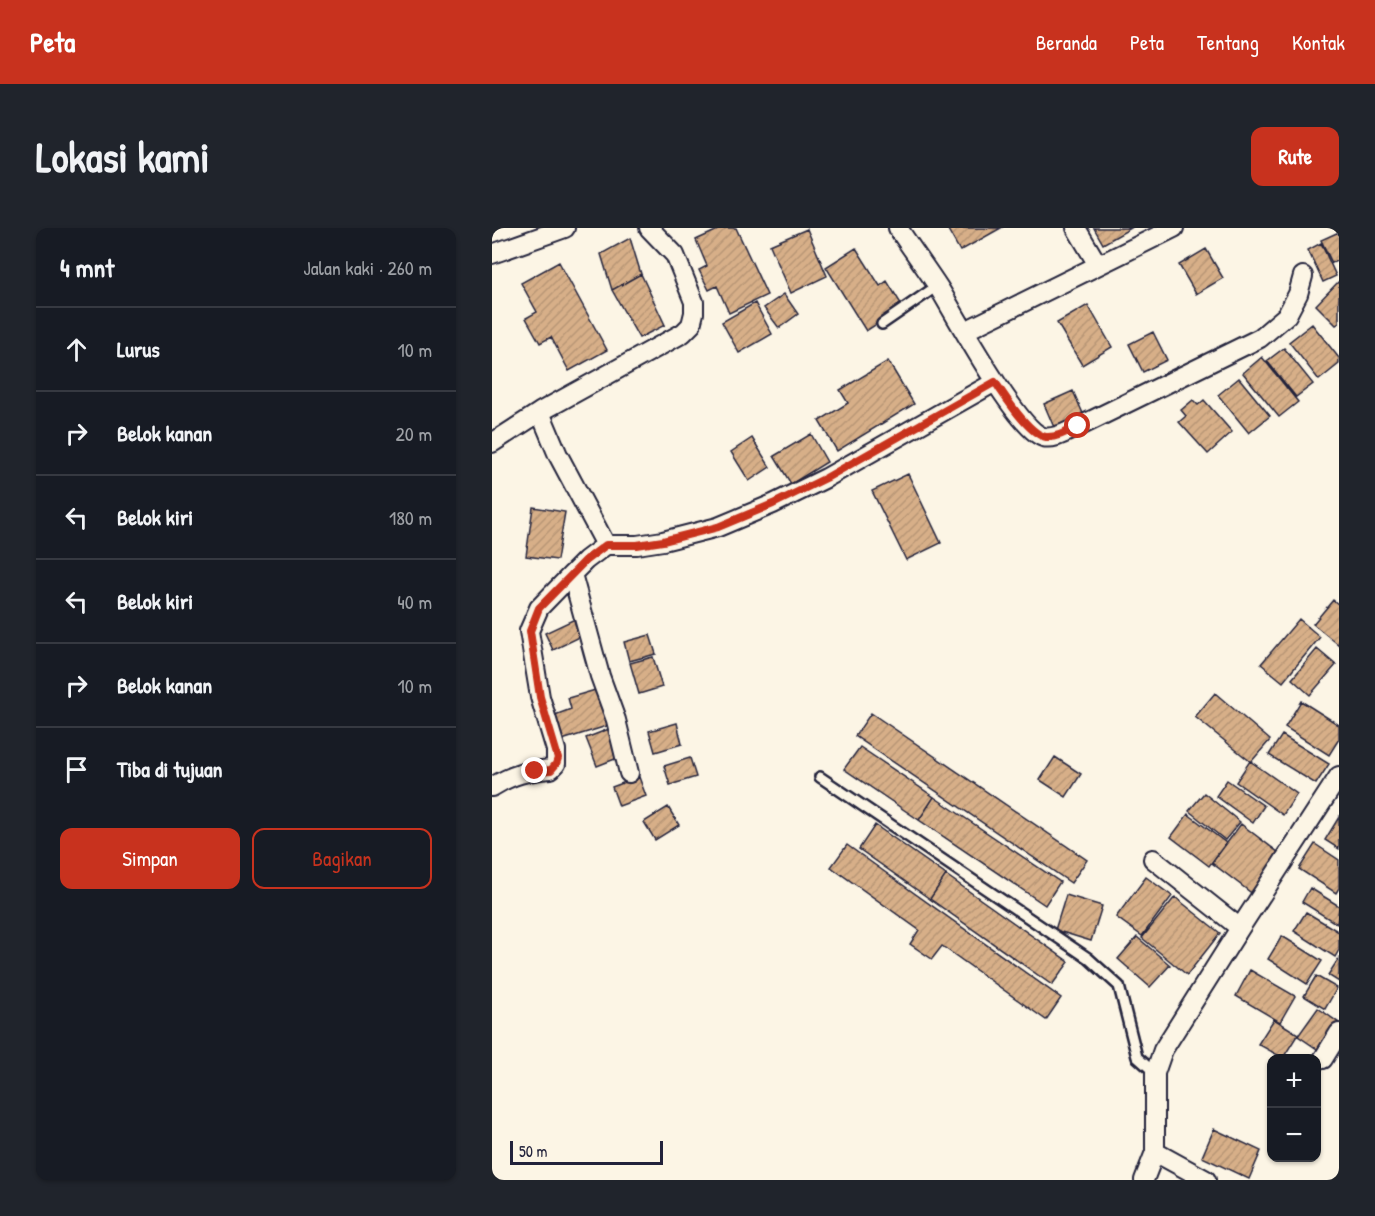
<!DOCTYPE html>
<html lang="id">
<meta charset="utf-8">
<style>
body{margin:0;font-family:"Patrick Hand",sans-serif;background:#20242c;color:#f1f3f6}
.controls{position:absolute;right:18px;bottom:18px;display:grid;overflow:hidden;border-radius:12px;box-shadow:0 2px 4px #0004}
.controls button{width:54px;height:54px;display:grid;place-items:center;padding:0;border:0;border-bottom:2px solid #363941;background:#171b24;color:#f1f3f6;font:30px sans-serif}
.scale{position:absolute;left:18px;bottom:15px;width:153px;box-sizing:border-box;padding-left:6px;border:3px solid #22223b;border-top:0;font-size:16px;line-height:21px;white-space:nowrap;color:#22223b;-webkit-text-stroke:4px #fcf5e5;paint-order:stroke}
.stop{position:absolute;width:18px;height:18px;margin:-14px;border:4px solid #c8321e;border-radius:50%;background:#fff}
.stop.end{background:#c8321e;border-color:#fff;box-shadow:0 2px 6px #0008}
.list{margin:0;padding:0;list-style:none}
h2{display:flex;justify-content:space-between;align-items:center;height:78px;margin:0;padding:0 24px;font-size:26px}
h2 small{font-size:20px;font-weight:400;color:#9ea1a6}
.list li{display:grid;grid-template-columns:39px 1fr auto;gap:18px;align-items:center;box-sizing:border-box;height:84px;padding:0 24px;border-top:2px solid #363941}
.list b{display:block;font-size:22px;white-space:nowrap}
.list em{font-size:20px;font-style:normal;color:#9ea1a6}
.actions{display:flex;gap:12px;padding:18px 24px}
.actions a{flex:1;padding:14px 0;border:2px solid #c8321e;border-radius:12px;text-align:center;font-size:21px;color:#c8321e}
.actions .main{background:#c8321e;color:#fff}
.icon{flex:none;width:33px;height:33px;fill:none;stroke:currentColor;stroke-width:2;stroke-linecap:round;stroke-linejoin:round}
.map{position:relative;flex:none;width:847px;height:952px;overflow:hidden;border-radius:12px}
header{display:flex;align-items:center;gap:36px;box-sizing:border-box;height:84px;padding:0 30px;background:#c8321e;color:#fff}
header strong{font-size:28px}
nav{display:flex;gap:33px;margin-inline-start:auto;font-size:21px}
.intro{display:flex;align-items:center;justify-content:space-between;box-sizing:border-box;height:144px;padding:0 36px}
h1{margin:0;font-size:42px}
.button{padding:15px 27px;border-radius:12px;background:#c8321e;color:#fff;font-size:21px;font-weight:700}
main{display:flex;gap:36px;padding:0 36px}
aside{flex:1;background:#171b24;border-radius:12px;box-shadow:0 2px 4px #0004}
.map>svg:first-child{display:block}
.building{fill:url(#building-hatch);stroke:#22223b;stroke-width:1.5}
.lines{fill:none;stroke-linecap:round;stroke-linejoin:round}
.service-casing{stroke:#22223b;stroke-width:14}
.minor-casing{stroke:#22223b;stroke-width:22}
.service{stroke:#fcf5e5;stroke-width:9}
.minor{stroke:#fcf5e5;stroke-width:18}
.route{stroke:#c8321e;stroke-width:8}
</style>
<header>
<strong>Peta</strong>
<nav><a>Beranda</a><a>Peta</a><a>Tentang</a><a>Kontak</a></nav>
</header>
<div class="intro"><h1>Lokasi kami</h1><a class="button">Rute</a></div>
<main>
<aside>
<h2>4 mnt<small>Jalan kaki · 260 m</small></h2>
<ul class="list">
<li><svg class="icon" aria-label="ahead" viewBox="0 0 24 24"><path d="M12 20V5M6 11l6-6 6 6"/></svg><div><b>Lurus</b></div><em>10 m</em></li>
<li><svg class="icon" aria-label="right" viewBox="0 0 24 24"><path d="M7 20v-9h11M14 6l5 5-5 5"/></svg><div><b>Belok kanan</b></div><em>20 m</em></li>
<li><svg class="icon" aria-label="left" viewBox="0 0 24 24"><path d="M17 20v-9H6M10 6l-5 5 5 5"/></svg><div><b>Belok kiri</b></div><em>180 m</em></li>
<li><svg class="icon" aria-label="left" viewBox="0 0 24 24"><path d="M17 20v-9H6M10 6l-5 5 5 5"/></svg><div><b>Belok kiri</b></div><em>40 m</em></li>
<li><svg class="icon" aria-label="right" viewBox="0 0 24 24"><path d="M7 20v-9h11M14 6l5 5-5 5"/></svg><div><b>Belok kanan</b></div><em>10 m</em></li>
<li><svg class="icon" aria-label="arrive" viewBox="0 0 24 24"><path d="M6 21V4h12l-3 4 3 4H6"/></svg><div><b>Tiba di tujuan</b></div></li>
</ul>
<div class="actions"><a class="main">Simpan</a><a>Bagikan</a></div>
</aside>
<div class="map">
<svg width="847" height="952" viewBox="0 0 847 952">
<defs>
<pattern id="building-hatch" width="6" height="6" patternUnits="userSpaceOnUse" patternTransform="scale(1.5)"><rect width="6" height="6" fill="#d7af88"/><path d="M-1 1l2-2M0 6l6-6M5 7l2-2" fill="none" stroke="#b89676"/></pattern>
</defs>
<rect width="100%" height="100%" fill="#fcf5e5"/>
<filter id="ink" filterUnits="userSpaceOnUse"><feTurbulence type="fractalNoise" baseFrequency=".0167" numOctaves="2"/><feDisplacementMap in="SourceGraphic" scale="12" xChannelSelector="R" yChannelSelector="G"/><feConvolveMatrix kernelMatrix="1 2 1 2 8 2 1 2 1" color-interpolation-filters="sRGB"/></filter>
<g filter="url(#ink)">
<!-- building -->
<path class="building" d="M230 0H244L275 67 237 85 225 58 217 62 207 42 215 38 204 12Z
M455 0H509L468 23Z
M602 0H639L611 16Z
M315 1 335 48 299 65 278 17Z
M847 4V32L840 35 829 12Z
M138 10 149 46 120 62 109 26Z
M829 15 844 48 831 54 816 22Z
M364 20 388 58 395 53 411 79 374 103 334 39Z
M714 21 731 50 704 66 687 37Z
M67 34 115 122 77 143 59 109 48 115 34 90 45 84 29 55Z
M149 46 173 97 147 110 120 62Z
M847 53V95L844 97 824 77Z
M292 66 306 86 287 100 272 80Z
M263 75 280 106 247 125 230 94Z
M596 77 620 119 590 137 565 95Z
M820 96 847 130V136L827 152 797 114Z
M661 104 675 132 651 144 637 116Z
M792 120 821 156 804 169 775 133Z
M770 129 806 174 787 189 751 145Z
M396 133 422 176 345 223 327 193 356 175 348 162Z
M747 150 778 188 757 205 726 167Z
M581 163 593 190 564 204 552 176Z
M701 172 706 177 712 172 740 204 716 226 687 194 694 188 689 182Z
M319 206 335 234 299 256 282 228Z
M260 210 278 239 257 253 239 224Z
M416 246 449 315 414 332 380 263Z
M41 279 73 284 65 332 34 328Z
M841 372 847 377V417L821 396Z
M85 390 92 407 61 422 53 405Z
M807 391 828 409 791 454 769 436Z
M158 407 164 426 137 433 132 414Z
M825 421 844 437 818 467 800 451Z
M161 429 170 459 147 466 138 435Z
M107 461 118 497 70 512 63 487 79 481 76 470Z
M723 465 778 512 759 534 703 489Z
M809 473 847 497V511L837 527 793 499Z
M379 485 595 632 579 655 363 508Z
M185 495 190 516 163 524 157 503Z
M117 501 128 529 105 538 94 510Z
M790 507 837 536 824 556 777 527Z
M368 519 442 569 427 592 352 541Z
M563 529 589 546 574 569 548 552Z
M198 530 204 549 178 557 172 538Z
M758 533 805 566 791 587 744 554Z
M147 549 154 568 127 578 120 559Z
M735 552 772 578 761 595 724 568Z
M712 565 748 594 733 612 697 583Z
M442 569 568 654 553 677 427 592Z
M176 579 187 597 163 612 152 594Z
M696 586 734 615 717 638 679 609Z
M847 589V621L833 612Z
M749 596 791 628 762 667 720 635Z
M383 597 454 647 438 671 367 621Z
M823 616 847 632V660L844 665 807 641Z
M355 617 569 770 554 792 450 718 440 731 418 716 427 702 339 639Z
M454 647 577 734 560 757 438 671Z
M654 649 680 668 650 708 624 689Z
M818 660 847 678 845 696 810 674Z
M574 667 610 678 599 713 563 702Z
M683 669 728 705 695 747 650 710Z
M814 684 847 704V722L843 729 802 703Z
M790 708 830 733 815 756 776 731Z
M645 709 678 737 658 759 626 731Z
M847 730V754L836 747Z
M758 742 803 768 788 794 744 768Z
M824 748 845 760 833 781 812 768Z
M826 780 847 795V802L831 825 806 808Z
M782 791 806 806 791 830 766 816Z
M722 901 769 923 757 951 710 929Z"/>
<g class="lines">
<!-- service casing -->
<g class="service-casing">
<path id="service" d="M390 96 445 58
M328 549 596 730 627 758 645 829 663 845"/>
</g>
<!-- minor casing -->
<g class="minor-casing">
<path id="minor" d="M406 0C419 20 434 40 447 60 464 88 525 201 551 209 563 212 576 203 586 199L768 110 795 87 806 66 811 48
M584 0 606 37
M0 26 73 0
M473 103 682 0
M48 184 66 227 114 317
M0 215 48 184 191 105 199 97 202 85V74L183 27 157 0
M137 545 124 492 108 448 80 346 94 332 114 317H145L171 313 226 299 281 276 334 250 503 154
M0 559C21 546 35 543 59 541L64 536V522L48 469 37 403 47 380 80 346
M661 631 748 700
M831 831 847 805
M663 924 714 952
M652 952 663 924V845L671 822 748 700 847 548"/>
</g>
<!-- service -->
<use href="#service" class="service"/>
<!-- minor -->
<use href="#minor" class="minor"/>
</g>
</g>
<g class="lines" filter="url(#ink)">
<!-- route -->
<path class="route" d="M43 543 59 542 64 536 66 530 48 469 38 403 47 380 94 332 114 317H145L171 313 226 299 281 276 334 250 503 154C513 168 537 207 554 209 565 210 576 203 586 198"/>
</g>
</svg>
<div class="controls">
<button>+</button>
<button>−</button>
</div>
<div class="scale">50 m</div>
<div class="stop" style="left:586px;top:198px"></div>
<div class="stop end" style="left:43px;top:543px"></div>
</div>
</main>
